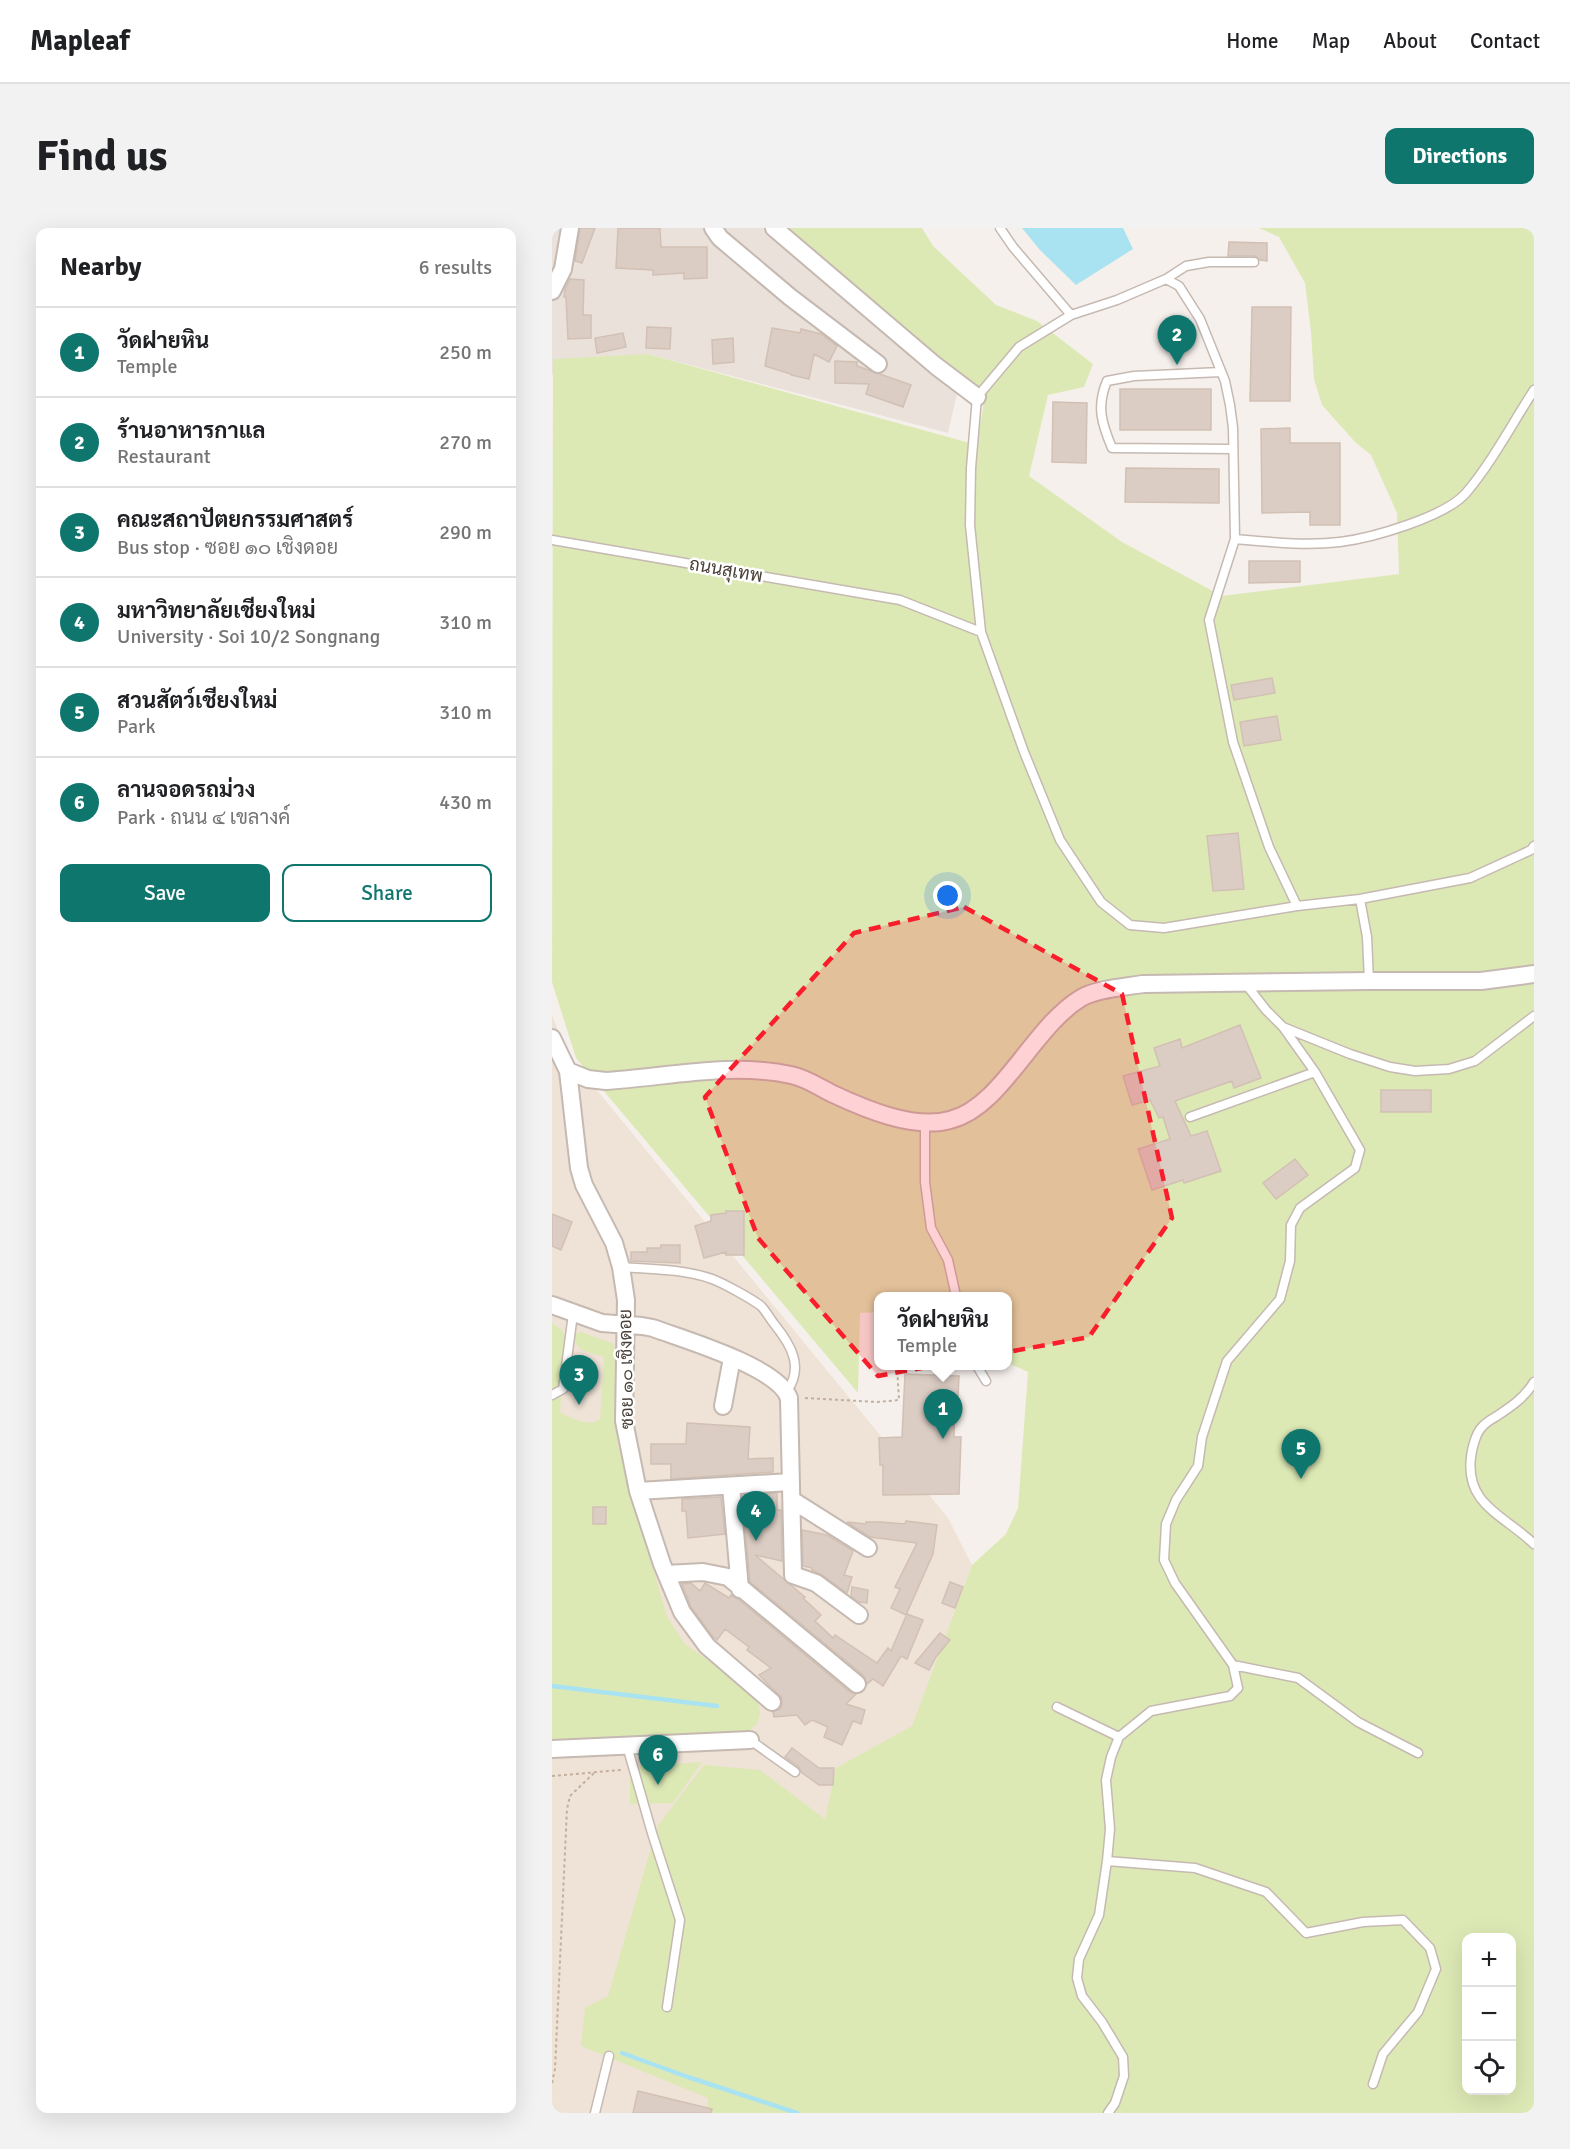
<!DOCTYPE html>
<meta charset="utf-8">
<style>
body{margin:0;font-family:Signika,Sarabun,sans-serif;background:#f2f2f2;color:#202124}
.controls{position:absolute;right:18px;bottom:18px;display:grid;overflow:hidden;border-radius:12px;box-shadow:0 6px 24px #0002}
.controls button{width:54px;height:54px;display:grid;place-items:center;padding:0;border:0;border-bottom:2px solid #e0e0e0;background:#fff;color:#202124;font:30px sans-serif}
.you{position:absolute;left:396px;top:668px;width:21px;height:21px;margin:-15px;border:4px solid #fff;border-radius:50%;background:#1a73e8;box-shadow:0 0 0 9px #1a73e833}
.badge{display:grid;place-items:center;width:39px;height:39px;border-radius:50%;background:#0f766e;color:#fff;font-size:20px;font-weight:700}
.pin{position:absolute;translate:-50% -50px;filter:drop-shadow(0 2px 3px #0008)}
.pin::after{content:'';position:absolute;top:32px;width:21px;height:18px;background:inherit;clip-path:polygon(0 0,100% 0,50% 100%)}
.popup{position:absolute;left:322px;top:1064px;width:138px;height:78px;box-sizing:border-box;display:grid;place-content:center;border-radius:12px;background:#fff;filter:drop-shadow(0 2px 4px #0005);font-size:20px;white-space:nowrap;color:#757577}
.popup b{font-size:22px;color:#202124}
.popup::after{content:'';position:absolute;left:50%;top:100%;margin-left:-12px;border:12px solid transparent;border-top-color:#fff}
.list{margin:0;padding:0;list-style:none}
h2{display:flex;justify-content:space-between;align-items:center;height:78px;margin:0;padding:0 24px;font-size:26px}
h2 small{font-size:20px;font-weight:400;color:#757577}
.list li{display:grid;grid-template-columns:39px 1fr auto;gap:18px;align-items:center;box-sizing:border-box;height:90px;padding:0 24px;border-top:2px solid #e0e0e0}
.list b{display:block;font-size:22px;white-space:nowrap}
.list p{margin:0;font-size:20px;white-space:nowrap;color:#757577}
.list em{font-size:20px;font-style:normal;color:#757577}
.actions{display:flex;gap:12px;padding:18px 24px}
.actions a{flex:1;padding:14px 0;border:2px solid #0f766e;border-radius:12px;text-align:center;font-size:21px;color:#0f766e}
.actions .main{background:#0f766e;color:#fff}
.icon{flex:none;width:33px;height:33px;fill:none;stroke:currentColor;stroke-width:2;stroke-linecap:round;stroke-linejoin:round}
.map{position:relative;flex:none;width:982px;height:1885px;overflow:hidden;border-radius:12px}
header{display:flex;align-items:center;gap:36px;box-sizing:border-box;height:84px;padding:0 30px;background:#fff;border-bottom:2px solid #e0e0e0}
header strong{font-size:28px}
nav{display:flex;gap:33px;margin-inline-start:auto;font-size:21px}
.intro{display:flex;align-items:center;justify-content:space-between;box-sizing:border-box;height:144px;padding:0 36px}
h1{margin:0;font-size:42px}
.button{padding:15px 27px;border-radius:12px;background:#0f766e;color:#fff;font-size:21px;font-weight:700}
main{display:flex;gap:36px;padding:0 36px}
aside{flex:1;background:#fff;border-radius:12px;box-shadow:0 6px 24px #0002}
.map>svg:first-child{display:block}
.residential{fill:#eae1da}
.education{fill:#efe2d6}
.green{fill:#dde9b5;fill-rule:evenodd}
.water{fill:#a9e3f1}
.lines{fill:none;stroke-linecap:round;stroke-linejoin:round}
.stream{stroke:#a9e3f1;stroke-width:4.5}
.building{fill:#dbcdc4;stroke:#d2c0b4;stroke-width:1.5}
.service-casing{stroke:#c5b9b1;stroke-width:11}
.minor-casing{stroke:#c5b9b1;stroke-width:20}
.path{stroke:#c3af9f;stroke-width:2;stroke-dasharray:3 3;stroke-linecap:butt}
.service{stroke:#fff;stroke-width:8}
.minor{stroke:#fff;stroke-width:16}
.marked{fill:#fa1e2c;fill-opacity:0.2;stroke:#fa1e2c;stroke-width:4.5;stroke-dasharray:12 8;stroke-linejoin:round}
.labels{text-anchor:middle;stroke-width:5;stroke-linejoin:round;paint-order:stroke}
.street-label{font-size:18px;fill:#4a4039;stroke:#fff}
</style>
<header>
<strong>Mapleaf</strong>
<nav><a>Home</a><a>Map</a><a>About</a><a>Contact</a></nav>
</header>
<div class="intro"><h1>Find us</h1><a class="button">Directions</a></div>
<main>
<aside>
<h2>Nearby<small>6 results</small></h2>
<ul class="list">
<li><span class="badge">1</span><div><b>วัดฝายหิน</b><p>Temple</p></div><em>250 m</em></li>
<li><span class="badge">2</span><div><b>ร้านอาหารกาแล</b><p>Restaurant</p></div><em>270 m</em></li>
<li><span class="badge">3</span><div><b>คณะสถาปัตยกรรมศาสตร์</b><p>Bus stop · ซอย ๑๐ เชิงดอย</p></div><em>290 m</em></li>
<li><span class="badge">4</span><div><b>มหาวิทยาลัยเชียงใหม่</b><p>University · Soi 10/2 Songnang</p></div><em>310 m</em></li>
<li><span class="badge">5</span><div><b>สวนสัตว์เชียงใหม่</b><p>Park</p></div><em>310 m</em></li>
<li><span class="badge">6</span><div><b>ลานจอดรถม่วง</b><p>Park · ถนน ๔ เขลางค์</p></div><em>430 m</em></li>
</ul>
<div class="actions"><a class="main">Save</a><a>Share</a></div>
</aside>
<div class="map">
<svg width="982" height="1885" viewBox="0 0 982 1885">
<rect width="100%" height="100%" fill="#f6f0ec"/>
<!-- residential -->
<path class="residential" d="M0 0H228L308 71 405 166 396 205 96 126 0 147Z"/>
<!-- education -->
<path class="education" d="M0 787 16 827 396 1290 420 1337 366 1483 309 1885H0Z"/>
<!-- green -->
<path class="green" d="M228 0H370L381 18 444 77 485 93 541 136 532 159 496 167 477 248 570 314 670 368 847 346 845 285 819 227 803 214 770 177 762 151 759 104 753 55 727 9 707 0H982V1885H154L156 1870 29 1818 33 1780 56 1768 105 1599 152 1537 208 1542 273 1591 284 1540 360 1498 420 1337 454 1306 466 1280 476 1144 456 1135V1068H326V1084L308 1085 306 1165 24 830 0 754 1 131 96 126 425 217 433 167 308 71ZM915 1710H960V1862H915Z
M0 1095 10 1102 13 1108 8 1184C19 1190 37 1200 48 1191L52 1133 51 1129C37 1123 21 1125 23 1106L29 1104 62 1116 66 1218 115 1389 133 1416 197 1462 206 1472 208 1485 205 1496 197 1503 180 1507 0 1516Z
M150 1534 121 1575 78 1576V1539Z"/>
<!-- water -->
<path class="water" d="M470 0H571L581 21 524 57 488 22Z"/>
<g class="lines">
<!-- stream -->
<path class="stream" d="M0 1458 165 1478
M70 1825 133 1848 245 1885"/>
</g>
<!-- building -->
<path class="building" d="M28 0H43L30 35 23 33Z
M66 0H108L109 19H155V50L132 51V45L101 47V42L64 40Z
M677 14 715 15V33L708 32 703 28H676Z
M18 51 32 52 31 87H39V110L16 111 14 69H12L13 61Z
M700 79H739L738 173H698Z
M95 99 119 100 118 121 94 120Z
M220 100 248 105 249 101 269 106 285 118 277 134 262 126 257 151 239 147V146L213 138Z
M71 105 74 119 45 125 43 110Z
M181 110 182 134 161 136 160 112Z
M283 133 305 134V138L359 157 351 179 314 166 317 156 283 155Z
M568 161H659V202H568Z
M501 174 535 175 534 235 500 234Z
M738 200V215H788V297H758V284L710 285 709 201Z
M574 240 667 241V275L573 274Z
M697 333H748V354L697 355Z
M720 450 723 465 682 472 679 457Z
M725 488 729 512 692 518 688 494Z
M686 605 692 661 661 663 655 608Z
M688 797 709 850 682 860 680 853 623 873 639 908 655 903 669 943 632 955 631 952 600 962 586 921 618 911 611 889 607 890 598 872 580 877 571 848 608 838 602 820 628 811 630 820Z
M829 862H879V884H829Z
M743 931 756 947 724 971 711 955Z
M174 983H192V1027H174V1024L152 1030 143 998 159 993V987L174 985Z
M0 986 20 994 9 1022 0 1018Z
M109 1017H128V1035L79 1033V1024H95V1020H109Z
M353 1146 407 1148 406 1170H403L402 1209H409L407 1266 331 1267V1237H328L327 1210 350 1209Z
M135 1195 198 1199 196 1231 221 1230V1244L119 1251V1236H99V1216H134Z
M225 1265V1282H229L230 1333 203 1327 253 1369 251 1370 269 1387 263 1393 281 1410 283 1407 325 1435 336 1420 339 1423 355 1386 371 1392 355 1431 349 1428 331 1458 321 1451 315 1456 312 1448 198 1354 190 1267Z
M169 1269 173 1306 136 1310 134 1283H130V1271Z
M41 1279H54V1296H41Z
M354 1293 385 1297 381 1326 354 1387 339 1380 348 1361 343 1359 365 1315 318 1309 295 1294 314 1296V1294H328L353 1296Z
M250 1302 275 1307 301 1323 292 1347 300 1349 295 1365 270 1347 260 1342V1340L251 1338Z
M398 1354 411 1359 403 1380 390 1375Z
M139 1355 148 1363 153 1355 177 1370 179 1367 186 1371 298 1464 304 1466 294 1476 313 1482 309 1496 301 1493 290 1517 272 1509 276 1499 260 1492 253 1497 245 1487 222 1489 221 1484 228 1481 230 1477V1470L207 1447 219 1440 195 1422 197 1419 173 1401 165 1412 161 1409 139 1379 130 1356Z
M300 1359 316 1362 315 1375 307 1374 299 1368Z
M388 1405 398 1412 384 1429 377 1442 363 1435Z
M240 1520 267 1540H282L281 1557H267L249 1544 247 1539 233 1529Z
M86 1863 160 1881 159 1885H81Z"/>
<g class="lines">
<!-- service casing -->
<g class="service-casing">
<path id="service" d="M448 0 461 19 519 87
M614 51 634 38 657 34H702
M669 144 582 148 555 153C544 179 550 196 560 220L681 221
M683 311C718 314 753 318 788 314 820 310 893 289 914 265 940 234 960 196 982 162
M0 312 348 372 429 404 418 297 419 240 425 169 467 119 519 87 565 72 614 51 627 58 648 91 673 153 678 177 681 200 683 311 657 392 681 514 717 619 745 678
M429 404 472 524 508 612 549 674 578 697 612 700 745 678 808 671 918 650 979 622 982 618
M808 671 815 709 817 753
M693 755 714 782 731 799 798 826 838 839 863 843 897 841 923 833 982 788
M638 889 763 844
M373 894V954L379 1000 396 1032 404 1068
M69 1039C99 1041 132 1041 160 1051 171 1055 200 1071 209 1078 214 1083 218 1091 223 1097 239 1117 252 1139 235 1163
M425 1138 434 1153
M982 1154C972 1170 960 1178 945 1188 940 1191 934 1194 930 1199 924 1205 920 1220 919 1229 913 1277 952 1287 982 1316
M0 1167 11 1161 21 1086
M681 1437 746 1450 806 1494 866 1525
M505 1479 567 1509
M198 1512 243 1544
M75 1518 100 1605 128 1692 115 1779
M555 1633 643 1640 714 1664 754 1705 811 1694 851 1692 878 1720 884 1741 866 1784 831 1826 821 1856
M43 1885 57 1828
M556 1885 563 1875 572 1848 571 1829 550 1794 530 1768 525 1750 527 1731 547 1687 555 1633 558 1601 554 1552 559 1529 567 1509 599 1483 678 1468 686 1460 681 1437 623 1355 612 1332 614 1296 624 1272 646 1238 650 1209 675 1133 728 1071 738 1033 739 997 748 980 803 940 808 922 763 844 731 799"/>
</g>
<!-- minor casing -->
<g class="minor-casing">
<path id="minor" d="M161 0 168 10 238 69 326 136
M222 0 384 138 425 169
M0 63 11 41 18 0
M0 810 16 843 27 940 32 957 62 1015 69 1039 74 1072 72 1193 86 1263 110 1336 130 1384 155 1418 220 1474
M16 843 36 851 54 853C115 849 179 834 239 847 254 850 267 859 281 866 313 881 362 902 398 892 450 879 481 799 529 770 544 761 573 759 591 756L817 753H929L982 746
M0 1077 50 1095 90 1098 101 1100C133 1112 226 1139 237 1170L241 1347 264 1355 307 1387
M171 1178 180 1130
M179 1258 188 1361
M86 1263 238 1254
M240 1272 316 1320
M114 1346 151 1344 176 1349 305 1456
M0 1521 198 1512"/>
</g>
<!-- path -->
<path class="path" d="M253 1170 325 1174 347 1172 345 1138
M0 1548 69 1542
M0 1855 3 1841 15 1581 18 1568 42 1545"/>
<!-- service -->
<use href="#service" class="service"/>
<!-- minor -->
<use href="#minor" class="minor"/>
</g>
<!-- marked area -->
<path class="marked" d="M412 679 570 766 620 990 537 1109 326 1148 206 1010 153 869 302 705Z"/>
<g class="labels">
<!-- street labels -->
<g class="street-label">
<text transform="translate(174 342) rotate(10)" y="6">ถนนสุเทพ</text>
<text transform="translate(74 1141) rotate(-91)" y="6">ซอย ๑๐ เชิงดอย</text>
</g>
</g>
</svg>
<div class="controls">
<button>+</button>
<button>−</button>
<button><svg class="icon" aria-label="locate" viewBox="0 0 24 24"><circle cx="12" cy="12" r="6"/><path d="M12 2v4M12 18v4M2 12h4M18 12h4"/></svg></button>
</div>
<div class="you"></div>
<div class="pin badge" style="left:391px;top:1211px">1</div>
<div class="popup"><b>วัดฝายหิน</b>Temple</div>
<div class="pin badge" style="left:625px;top:137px">2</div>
<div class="pin badge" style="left:27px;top:1177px">3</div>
<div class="pin badge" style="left:204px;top:1313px">4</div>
<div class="pin badge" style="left:749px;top:1251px">5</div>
<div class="pin badge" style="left:106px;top:1557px">6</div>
</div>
</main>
